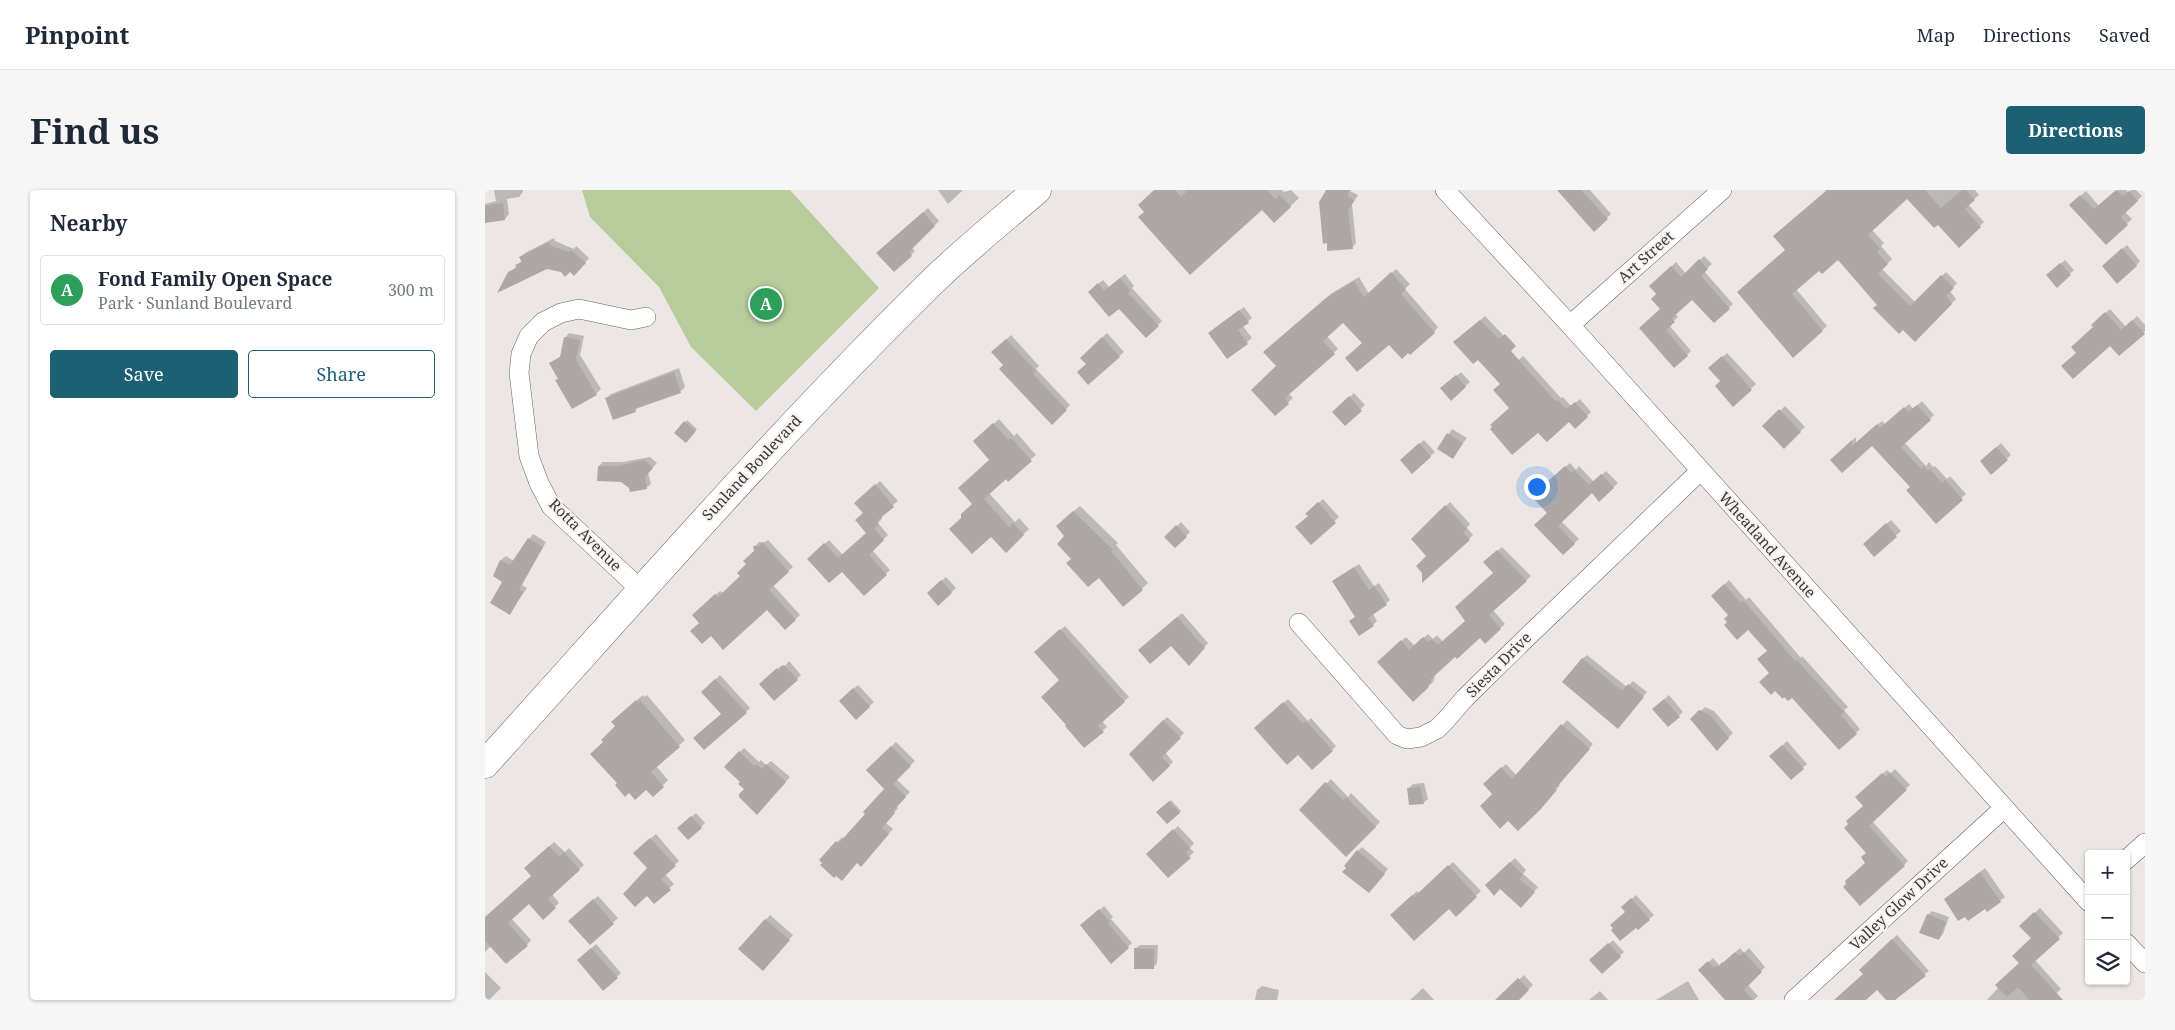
<!DOCTYPE html>
<meta charset="utf-8">
<style>
body{margin:0;font-family:"Noto Serif",serif;background:#f6f6f7;color:#1f2937}
.controls{position:absolute;right:15px;bottom:15px;display:grid;overflow:hidden;border-radius:5px;box-shadow:0 1px 4px #0004}
.controls button{width:45px;height:45px;display:grid;place-items:center;padding:0;border:0;border-bottom:1px solid #e0e1e3;background:#fff;color:#1f2937;font:25px sans-serif}
.you{position:absolute;left:1051px;top:296px;width:18px;height:18px;margin:-12px;border:4px solid #fff;border-radius:50%;background:#1a73e8;box-shadow:0 0 0 8px #1a73e833}
.badge{display:grid;place-items:center;width:32px;height:32px;border-radius:50%;background:#1d5f73;color:#fff;font-size:16px;font-weight:700}
.pin{position:absolute;translate:-50% -50%;border:2px solid #fff;box-shadow:0 1px 5px #0006}
.list{margin:0;padding:0;list-style:none}
h2{display:flex;justify-content:space-between;align-items:center;height:65px;margin:0;padding:0 20px;font-size:21px}
h2 small{font-size:16px;font-weight:400;color:#747a83}
.list li{display:grid;grid-template-columns:32px 1fr auto;gap:15px;align-items:center;box-sizing:border-box;height:70px;margin:0 10px 10px;padding:0 10px;border:1px solid #e0e1e3;border-radius:5px}
.list b{display:block;font-size:19px;white-space:nowrap}
.list p{margin:0;font-size:16px;white-space:nowrap;color:#747a83}
.list em{font-size:16px;font-style:normal;color:#747a83}
.actions{display:flex;gap:10px;padding:15px 20px}
.actions a{flex:1;padding:11px 0;border:1px solid #1d5f73;border-radius:5px;text-align:center;font-size:18px;color:#1d5f73}
.actions .main{background:#1d5f73;color:#fff}
.icon{flex:none;width:28px;height:28px;fill:none;stroke:currentColor;stroke-width:2;stroke-linecap:round;stroke-linejoin:round}
.map{position:relative;flex:none;width:1660px;height:810px;overflow:hidden;border-radius:5px}
header{display:flex;align-items:center;gap:30px;box-sizing:border-box;height:70px;padding:0 25px;background:#fff;border-bottom:1px solid #e0e1e3}
header strong{font-size:24px}
nav{display:flex;gap:28px;margin-inline-start:auto;font-size:18px}
.intro{display:flex;align-items:center;justify-content:space-between;box-sizing:border-box;height:120px;padding:0 30px}
h1{margin:0;font-size:35px}
.button{padding:12px 22px;border-radius:5px;background:#1d5f73;color:#fff;font-size:18px;font-weight:700}
main{display:flex;gap:30px;padding:0 30px}
aside{flex:1;background:#fff;border-radius:5px;box-shadow:0 1px 4px #0004}
.map>svg:first-child{display:block}
.green{fill:#b8cb9b}
.shadow{fill:#0003}
.building{fill:#ada8a7}
.lines{fill:none;stroke-linecap:round;stroke-linejoin:round}
.street-casing{stroke:#65615f;stroke-width:20}
.primary-casing{stroke:#65615f;stroke-width:29}
.street{stroke:#fff;stroke-width:19}
.primary{stroke:#fff;stroke-width:28}
.labels{text-anchor:middle;stroke-width:4.5;stroke-linejoin:round;paint-order:stroke}
.street-label{font-size:15px;fill:#3b3938;stroke:#f9f4f2}
</style>
<header>
<strong>Pinpoint</strong>
<nav><a>Map</a><a>Directions</a><a>Saved</a></nav>
</header>
<div class="intro"><h1>Find us</h1><a class="button">Directions</a></div>
<main>
<aside>
<h2>Nearby<small></small></h2>
<ul class="list">
<li><span class="badge" style="background:#2e9e5b">A</span><div><b>Fond Family Open Space</b><p>Park · Sunland Boulevard</p></div><em>300 m</em></li>
</ul>
<div class="actions"><a class="main">Save</a><a>Share</a></div>
</aside>
<div class="map">
<svg width="1660" height="810" viewBox="0 0 1660 810">
<rect width="100%" height="100%" fill="#ece7e4"/>
<!-- green -->
<path class="green" d="M97 0H305L394 98 271 221 206 157 174 97 105 27Z"/>
<!-- shadow -->
<path class="shadow" d="M9 0H38V2L34 7 22 9 24 24 20 29 0 32V14L11 11Z
M453 0H478L463 14Z
M670 0H797L799 2 806 0 814 8 789 32 777 18 661 22Z
M842 0H866L865 1 873 5 867 15 871 53 867 58Z
M1073 0H1105L1126 24 1109 40Z
M1340 0H1490L1494 5 1483 14 1499 32 1474 56 1453 33 1422 8 1387 40 1399 53 1396 56 1407 69 1397 79 1430 112 1461 82 1472 93 1465 101 1471 109 1430 150 1394 114 1353 68 1334 80 1311 99 1342 136 1308 166 1301 60 1341 1Z
M1632 0H1641L1643 2 1646 0H1651L1657 6 1640 22 1647 29 1621 53 1586 15 1601 1 1614 16Z
M443 18 454 31 427 58 430 61 426 65 397 59Z
M69 48 70 51 89 59 91 56 104 68 94 80 76 81 62 77 24 83 32 76 37 70 36 67 40 63Z
M1642 55 1655 71 1651 76 1623 72Z
M1219 66 1227 74 1219 81 1248 114 1229 132 1208 108 1190 123 1193 127 1184 135 1206 161 1202 165 1156 138 1176 119 1170 92 1191 72 1201 84Z
M1580 70 1589 80 1572 96 1567 81Z
M911 79 925 94 920 99 953 137 949 142 904 154 878 153 858 131 842 146 853 159 803 203 808 208 790 225 793 176 784 158 847 103 874 87 884 104Z
M640 84 649 96 647 98 677 131 661 147 634 117 609 97 618 90 624 97Z
M759 117 767 128 758 136 767 148 743 167 729 139Z
M1625 119 1641 137 1652 126 1660 135V141L1634 165 1625 154 1592 163 1610 137 1608 135Z
M1000 126 1019 146 1015 150 974 148Z
M84 143 99 146 95 165 116 199 111 204 74 188 66 174 77 165 80 148Z
M622 143 639 162 603 193 602 174 596 168Z
M526 145 554 176 551 179 585 215 567 233 508 162Z
M1242 163 1271 194 1248 215 1236 191 1225 178Z
M1038 166 1076 208 1078 207 1086 216 1095 209 1106 222 1102 226 1084 231 1025 217 1017 193V185Z
M194 178 200 197 196 201 154 216 150 221 121 209 126 204Z
M976 182 985 192 966 209 962 194Z
M869 203 880 215 860 234 849 222Z
M1437 211 1449 225 1419 252 1441 276 1444 272 1448 277 1450 276 1462 289 1465 286 1481 304 1451 332 1427 297 1387 254 1351 265 1371 247V253L1397 231 1401 235 1424 214 1428 219Z
M1300 216 1320 237 1299 257 1279 236Z
M514 229 529 246 532 243 551 265 504 303 530 332 534 328 544 339 521 361 507 345 477 328 488 314 506 270 495 246Z
M202 230 212 239 201 251 191 243Z
M967 239 982 248 968 267 954 259Z
M939 250 950 262 927 283 921 266Z
M1516 253 1526 265 1506 283 1501 267Z
M165 267 172 273 163 282 166 294 161 298 145 297 114 276 118 272H138Z
M1085 273 1091 280 1094 276 1109 292 1121 281 1133 293 1115 310 1107 302 1076 331 1094 349 1078 364 1063 323 1052 302Z
M395 291 413 311 397 325V329L393 333 403 345 387 360 405 380 379 404 357 380 324 369 344 350 358 365 382 343 375 309Z
M838 309 854 327 826 353V319Z
M965 312 985 334 982 338 988 345 984 349 943 366 927 349Z
M595 316 633 353 631 355 663 393 638 416 614 386 588 369 578 330Z
M1406 330 1416 341 1389 365 1384 349Z
M696 332 705 342 690 357 681 347Z
M48 344 61 352 37 395 42 398 25 423 19 391 9 386 16 370 21 366 29 371Z
M283 350 308 377 288 395 315 425 300 439 282 418 216 433 213 421 235 401 238 403 257 386 270 361V356L274 352H280Z
M1017 357 1046 386 1008 420 1020 434 1000 452 995 446 970 465 948 485 950 487 948 492 928 510 898 468 921 447 930 456 943 444 948 449 952 445 958 452 981 431 1009 383 1000 372Z
M874 374 889 396 894 393 905 410 888 424 892 431 888 435 866 431 871 426 848 392Z
M461 387 471 398 453 414 448 398Z
M1244 390 1261 410 1264 407 1316 468 1317 466 1363 517 1359 520 1375 539 1371 543 1307 506 1286 483 1283 461 1263 438 1243 432 1245 425 1228 406Z
M697 423 723 453 709 470 686 455 659 456Z
M580 436 644 507 617 531 622 537 599 557 576 490 555 458Z
M1102 465 1142 497 1148 491 1162 502 1137 532 1097 469Z
M304 471 316 485 312 489 280 490 297 475 299 477Z
M235 485 265 518 261 522 238 524 218 502Z
M373 495 389 512 371 528 355 511Z
M158 505 159 507 162 505 200 550 171 576 183 590 168 606 161 599 133 593 120 552 131 536 133 526Z
M1184 505 1198 522 1183 535 1173 515Z
M803 509 823 531 826 528 851 556 847 560 775 533Z
M1220 517 1229 521 1248 543 1232 559 1207 529Z
M682 527 699 543 680 562 688 572 668 590 645 564Z
M1082 530 1108 554 1073 593 1075 595 1060 614 1009 604 1000 594 1021 574 1032 586Z
M1302 551 1322 574 1306 589 1286 566Z
M411 552 430 571 411 589 425 602 411 616 413 618 401 633 408 639 380 671 339 673 336 670 357 647 359 649 382 624 400 599 382 580Z
M259 558 274 572 276 570 281 575 286 571 305 587 276 619 256 592 240 576Z
M1410 579 1425 595 1387 631 1423 671 1419 675 1382 672 1379 616 1376 603 1402 580 1406 583Z
M846 589 863 607 866 603 895 632 861 666 815 620Z
M939 593 943 609 938 613 924 598 928 594Z
M686 610 696 621 683 633 673 622Z
M211 623 220 633 216 637 194 638Z
M693 636 709 653 705 658 709 662 683 686 663 664Z
M171 644 194 671 180 684 189 694 170 712 164 678 154 658Z
M69 652 80 662 84 658 99 675 67 704 74 713 58 728 44 712 26 728 46 750 42 755 6 756 0 762V728L47 686 45 674Z
M877 657 903 679 888 697 873 661Z
M1030 668 1041 680 1038 684 1053 697 1041 712 1015 698 1001 695Z
M968 672 996 701 971 725 964 717 907 725 932 701 934 703Z
M1500 678 1520 707 1515 711 1500 717 1460 709Z
M1151 705 1169 725 1153 738 1142 722V713Z
M113 706 133 728 105 753 89 727Z
M619 716 628 727 626 729 647 753 643 757 601 731Z
M1555 718 1578 743 1550 770 1576 799 1564 810H1502L1536 773 1547 748 1536 736Z
M1447 721 1464 727 1458 744 1453 749 1443 725Z
M285 725 308 745 282 775 255 759Z
M1412 745 1444 781 1408 810H1403L1392 798 1379 810H1355L1379 784 1393 762Z
M1128 750 1139 762 1117 783 1110 766Z
M111 754 136 783 132 787 98 766Z
M655 755H673L672 773 668 778 650 759Z
M1255 758 1259 763 1264 758 1280 777 1263 795 1273 806 1269 810H1242L1215 780 1228 768 1234 775 1237 772 1239 773Z
M0 782 16 798 4 810H0Z
M1039 785 1048 795 1032 810H1012Z
M1203 791 1214 810H1171Z
M777 796 794 800 792 810H770L772 800Z
M938 798 949 810H925Z
M1115 801 1123 810H1104Z"/>
<!-- building -->
<path class="building" d="M669 0H690L696 7 703 0H782L790 9 795 5 806 17 789 33 777 20 705 85 653 27 659 22 653 15Z
M841 0H865L862 6 869 10 863 21 868 59 842 61V53L838 54 834 12Z
M1072 0H1096L1123 29 1109 42Z
M1342 0H1440L1456 18 1477 0H1481L1490 10 1480 19 1496 37 1474 58 1453 35 1449 38 1422 9 1383 45 1395 58 1392 62 1403 74 1393 84 1425 116 1456 85 1469 98 1461 106 1467 114 1430 152 1418 140 1414 144 1388 118 1392 115 1353 70 1337 84 1334 81 1307 104 1338 141 1308 168 1252 102 1300 60 1288 46Z
M1631 0 1638 6 1644 1 1653 11 1636 27 1643 35 1621 55 1584 15 1595 5 1609 19Z
M18 13 20 30 0 33V16Z
M438 22 450 36 424 62 427 66 409 82 391 63Z
M64 52 66 56 84 62 86 60 101 73 89 86 85 82 80 87 76 82 62 79 12 103 23 82 32 78 30 75 37 72 34 67Z
M1637 58 1652 76 1632 94 1617 76Z
M1214 69 1223 79 1216 86 1245 119 1229 133 1207 110 1187 128 1190 132 1181 140 1203 166 1189 178 1154 138 1175 119 1166 109 1171 104 1164 96 1186 76 1196 87Z
M1575 73 1586 85 1572 98 1561 85Z
M906 82 921 99 916 104 950 143 925 165 923 163 917 169 904 155 872 182 860 168 877 153 858 133 838 151 850 164 800 208 804 214 790 226 766 200 791 176 778 162 841 108 869 91 879 107Z
M635 88 646 101 643 103 674 136 661 148 634 119 624 127 603 102 613 93 619 101Z
M754 120 764 133 753 140 763 154 742 169 723 143Z
M1620 122 1636 140 1647 130 1660 144 1634 166 1625 156 1588 189 1576 176 1591 163 1586 157 1608 137 1606 135Z
M995 130 1014 149 1020 144 1031 156 1026 161 1071 212 1073 210 1081 219 1090 212 1103 227 1090 239 1084 232 1062 252 1053 243 1027 265 1005 239 1007 237 1005 235 1024 218 1008 200 1015 194 993 170 988 174 968 152Z
M79 147 95 150 91 170 112 205 87 219 70 190 73 189 64 173 75 167Z
M617 147 635 167 603 195 592 182 601 174 595 168Z
M521 149 551 181 548 184 582 220 567 235 514 179 518 175 506 162Z
M1237 166 1267 200 1248 217 1230 196 1235 191 1223 178Z
M189 182 196 203 150 219 151 222 128 230 120 208Z
M971 185 981 197 966 211 955 198Z
M864 206 877 221 860 236 847 222Z
M1432 215 1446 230 1416 257 1436 279 1439 276 1443 281 1445 279 1457 293 1460 290 1478 310 1451 334 1421 300 1425 297 1387 256 1357 283 1345 270 1367 250V256L1392 234 1395 238 1419 217 1423 222Z
M1294 219 1316 242 1299 259 1277 236Z
M199 231 211 241 201 253 189 243Z
M508 233 523 250 526 248 547 271 523 292 521 289 499 309 524 337 528 333 539 345 521 363 506 347 487 364 464 339 476 328V324L487 314 473 298 504 270 488 251Z
M962 243 978 253 968 269 952 259Z
M934 253 946 267 927 284 915 270Z
M1511 257 1523 270 1506 285 1495 271Z
M160 270 168 278 160 287 162 299 145 302 144 298 136 292 112 291 113 276H133Z
M1080 276 1086 283 1089 280 1104 295 1116 284 1129 298 1114 312 1107 303 1073 336 1090 354 1078 365 1049 335 1062 323 1046 306Z
M390 294 409 317 393 330V335L389 338 399 350 384 365 402 385 379 406 357 382 344 393 322 369 339 353 353 368 381 343 370 330 378 323 369 313Z
M833 312 851 333 826 355 810 337 823 326 820 324Z
M960 315 982 339 978 343 985 350 937 393V383L931 376 941 366 926 349Z
M588 321 628 360 626 361 658 400 638 417 614 388 603 397 581 373 586 369 572 354 579 346 571 336Z
M1401 333 1412 347 1389 367 1378 354Z
M691 335 702 347 690 358 679 347Z
M43 348 58 357 34 399 38 402 25 425 5 413 17 392 8 386 15 370 25 375Z
M278 353 304 382 284 400 311 430 300 440 282 420 238 460 226 446 217 454 205 441 214 433 207 425 230 404 233 407 255 386 252 383 261 374 258 371 269 361 268 356H274Z
M1012 360 1042 391 1004 425 1016 439 1000 454 995 448 972 469 970 467 945 490 947 492 943 496 944 497 928 512 892 472 916 450 924 460 938 447 943 452 947 449 953 455 980 431 970 417 1008 383 998 372Z
M869 377 884 400 889 396 902 415 883 428 889 436 874 446 864 431 870 427 847 391Z
M456 390 467 403 453 416 442 403Z
M1239 394 1256 413 1259 411 1310 471 1312 470 1359 522 1356 525 1372 544 1354 560 1307 508 1303 511 1299 507 1298 509 1290 501 1286 505 1274 492 1284 483 1272 469 1282 461 1263 440 1252 450 1239 435 1242 432 1239 429 1243 425 1226 406Z
M692 427 720 458 704 476 686 456 665 474 653 460Z
M575 439 640 512 613 536 619 542 599 558 580 536 581 535 556 507 574 490 549 462Z
M1097 468 1137 501 1143 494 1159 507 1133 539 1077 492Z
M299 475 313 490 289 511 274 494 292 478 293 480Z
M230 489 262 523 219 560 208 548 236 524 216 502Z
M368 498 385 517 371 530 354 511Z
M1179 509 1195 527 1183 537 1167 519Z
M151 510 153 512 155 510 195 557 166 582 179 597 168 607 161 600 150 610 144 603 140 607 130 595 132 593 105 564 118 552 116 550 130 536 126 532Z
M798 512 818 534 821 531 848 561 827 580 813 565 802 575 769 538Z
M1214 520 1225 525 1244 548 1232 561 1205 529Z
M678 530 696 548 677 567 685 576 668 592 644 564Z
M1076 534 1105 559 1070 599 1072 600 1055 620 1033 641 1023 631 1015 639 995 616 1007 604 998 594 1016 577 1027 589Z
M1297 555 1319 579 1306 590 1284 566Z
M406 556 426 576 408 594 421 607 408 621 410 623 397 638 404 644 376 677 372 673 357 691 351 686 349 688 335 675 337 673 334 670 351 651 354 653 380 624 378 622 399 599 381 580Z
M254 561 269 576 271 574 277 579 281 574 301 592 272 625 254 607V604L259 599 253 594 255 592 239 577Z
M1397 583 1400 587 1405 583 1422 600 1384 636 1420 676 1375 716 1358 697 1361 694 1360 691 1380 673 1376 667 1381 663 1359 638 1363 634 1361 631 1378 616 1370 607Z
M840 592 858 610 861 607 891 637 861 667 814 620Z
M935 597 939 614 924 615 922 598Z
M684 611 695 623 682 634 671 622Z
M206 626 217 638 203 650 192 638Z
M688 639 705 658 701 663 706 668 683 688 661 664Z
M165 648 191 676 176 689 186 700 169 714 162 706 150 717 138 704 162 678 148 663Z
M64 656 74 666 79 662 95 680 63 709 71 718 58 730 44 714 23 733 43 756 21 774 0 751V727L46 686 39 678Z
M872 660 900 684 884 703 857 682 861 678 859 676Z
M1025 672 1038 685 1034 689 1050 702 1036 718 1015 699 1009 706 1000 695Z
M963 675 992 707 971 727 964 719 929 751 905 725 927 705 929 707Z
M1495 682 1516 712 1502 722 1500 719 1483 731 1480 727 1473 731 1459 709Z
M1146 708 1165 730 1153 740 1151 738 1135 751 1126 740 1128 738 1125 735 1140 722 1136 717Z
M108 709 129 734 105 755 83 731Z
M614 719 625 732 623 734 644 758 626 774 595 735Z
M1549 722 1575 749 1546 775 1578 810H1544L1533 797 1522 807 1510 795 1534 773 1527 766 1546 748 1534 736Z
M1442 724 1461 732 1454 750 1434 743Z
M280 729 305 750 278 781 253 759Z
M1407 749 1441 786 1410 810H1401L1392 800 1381 810H1349L1378 784 1374 780Z
M1123 753 1136 767 1117 784 1104 770Z
M106 758 133 788 118 801 92 770Z
M649 758 669 759V779H649Z
M1250 762 1254 766 1259 762 1277 782 1259 800 1268 810H1240L1213 780 1223 771 1229 778 1232 775 1233 777Z
M1033 788 1044 800 1034 810H1010Z"/>
<g class="lines">
<!-- street casing -->
<g class="street-casing">
<path id="street" d="M960 0 1085 135 1604 712
M1085 135 1237 0
M156 400 66 316 54 293 44 266 34 183 36 164 44 146 58 132 76 123 94 119 146 130 161 127
M814 433 912 545 922 549 936 547 952 539 960 531 980 508 1035 454 1215 281
M1641 670 1660 653
M1641 753 1660 773
M1309 810 1519 618"/>
</g>
<!-- primary casing -->
<g class="primary-casing">
<path id="primary" d="M0 574C145 414 287 250 441 98 476 63 515 32 552 0"/>
</g>
<!-- street -->
<use href="#street" class="street"/>
<!-- primary -->
<use href="#primary" class="primary"/>
</g>
<g class="labels">
<!-- street labels -->
<g class="street-label">
<text transform="translate(1161 67) rotate(-42)" y="5">Art Street</text>
<text transform="translate(267 278) rotate(-47)" y="5">Sunland Boulevard</text>
<text transform="translate(100 345) rotate(45)" y="5">Rotta Avenue</text>
<text transform="translate(1282 355) rotate(48)" y="5">Wheatland Avenue</text>
<text transform="translate(1014 475) rotate(-45)" y="5">Siesta Drive</text>
<text transform="translate(1414 714) rotate(-43)" y="5">Valley Glow Drive</text>
</g>
</g>
</svg>
<div class="controls">
<button>+</button>
<button>−</button>
<button><svg class="icon" aria-label="layers" viewBox="0 0 24 24"><path d="M12 4l9 5-9 5-9-5zM3 14l9 5 9-5"/></svg></button>
</div>
<div class="you"></div>
<div class="pin badge" style="left:281px;top:114px;background:#2e9e5b">A</div>
</div>
</main>
